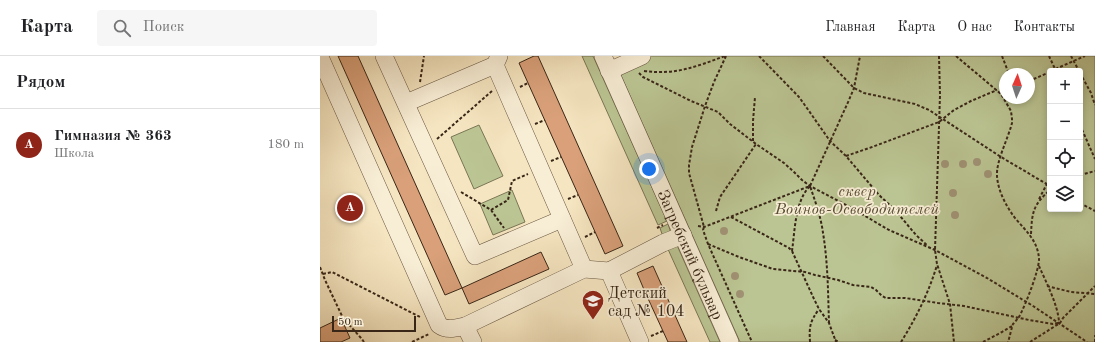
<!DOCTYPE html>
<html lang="ru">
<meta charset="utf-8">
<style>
body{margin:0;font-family:"Old Standard TT",serif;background:#f6f6f6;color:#202124}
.controls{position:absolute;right:12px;top:12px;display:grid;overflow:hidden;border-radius:4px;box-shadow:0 2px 6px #0003}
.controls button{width:36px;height:36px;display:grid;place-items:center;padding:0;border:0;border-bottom:1px solid #e0e0e0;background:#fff;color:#202124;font:20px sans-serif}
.compass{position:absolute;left:679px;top:12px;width:36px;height:36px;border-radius:50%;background:#fff;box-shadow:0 2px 6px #0003;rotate:3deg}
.scale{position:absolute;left:12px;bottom:10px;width:84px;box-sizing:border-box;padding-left:4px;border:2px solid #392617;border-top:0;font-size:11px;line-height:14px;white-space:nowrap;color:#392617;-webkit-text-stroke:3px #f8eed6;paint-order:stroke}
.you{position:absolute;left:329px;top:113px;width:14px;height:14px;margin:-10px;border:3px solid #fff;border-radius:50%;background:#1a73e8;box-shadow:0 0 0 6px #1a73e833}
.badge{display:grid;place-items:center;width:26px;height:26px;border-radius:50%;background:#8f2418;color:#fff;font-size:13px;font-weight:700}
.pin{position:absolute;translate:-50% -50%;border:2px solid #fff;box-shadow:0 1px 4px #0006}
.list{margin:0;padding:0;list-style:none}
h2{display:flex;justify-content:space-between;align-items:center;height:52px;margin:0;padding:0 16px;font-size:17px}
h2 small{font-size:13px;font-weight:400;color:#757577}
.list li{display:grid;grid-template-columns:26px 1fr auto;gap:12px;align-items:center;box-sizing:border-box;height:72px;padding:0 16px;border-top:1px solid #e0e0e0}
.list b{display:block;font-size:15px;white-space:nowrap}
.list p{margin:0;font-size:13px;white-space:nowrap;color:#757577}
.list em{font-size:13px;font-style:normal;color:#757577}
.icon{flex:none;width:22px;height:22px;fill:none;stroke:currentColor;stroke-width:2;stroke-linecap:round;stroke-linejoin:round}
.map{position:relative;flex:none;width:775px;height:286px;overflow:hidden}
header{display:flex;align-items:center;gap:24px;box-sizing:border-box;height:56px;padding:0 20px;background:#fff;border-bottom:1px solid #e0e0e0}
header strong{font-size:19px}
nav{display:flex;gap:22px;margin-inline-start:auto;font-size:14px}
.search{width:280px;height:36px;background:#f6f6f6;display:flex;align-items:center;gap:10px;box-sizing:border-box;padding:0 14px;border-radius:4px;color:#757577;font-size:15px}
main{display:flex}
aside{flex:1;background:#fff}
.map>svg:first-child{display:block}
.green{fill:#bbc593;stroke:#7a7655;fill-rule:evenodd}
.building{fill:#d9a079;stroke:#392617}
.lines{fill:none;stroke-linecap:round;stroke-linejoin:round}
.minor-casing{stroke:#685641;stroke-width:18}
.path{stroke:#392617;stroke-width:2;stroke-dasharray:3 2;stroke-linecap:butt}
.minor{stroke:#f8eed6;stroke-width:17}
.tree{fill:#a09274}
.labels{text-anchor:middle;stroke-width:3.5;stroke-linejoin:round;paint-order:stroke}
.park-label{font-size:16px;font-style:italic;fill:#5a4e36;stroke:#f8eed6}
.street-label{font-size:16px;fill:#392617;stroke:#f8eed6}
.poi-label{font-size:16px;fill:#392617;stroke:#f8eed6;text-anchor:start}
</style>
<header>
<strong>Карта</strong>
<div class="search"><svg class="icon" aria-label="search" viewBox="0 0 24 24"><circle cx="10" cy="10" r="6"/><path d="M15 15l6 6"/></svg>Поиск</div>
<nav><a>Главная</a><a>Карта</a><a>О нас</a><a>Контакты</a></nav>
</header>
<main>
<aside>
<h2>Рядом<small></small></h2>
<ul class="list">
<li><span class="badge">A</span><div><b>Гимназия № 363</b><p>Школа</p></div><em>180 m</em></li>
</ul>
</aside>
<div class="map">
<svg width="775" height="286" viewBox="0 0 775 286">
<rect width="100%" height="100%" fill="#f5e5c0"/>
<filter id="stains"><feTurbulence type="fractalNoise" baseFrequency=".005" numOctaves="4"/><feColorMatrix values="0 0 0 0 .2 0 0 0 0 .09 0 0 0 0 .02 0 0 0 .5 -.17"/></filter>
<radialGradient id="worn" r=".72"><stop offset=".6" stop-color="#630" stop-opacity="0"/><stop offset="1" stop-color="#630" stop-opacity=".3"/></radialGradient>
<!-- green -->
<path class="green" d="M262 0H273L347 165 338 169Z
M331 0H775V286H420L299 15ZM730 15H760V153H730ZM685 18H709V42H685Z
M159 69 183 120 154 133 131 81Z
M192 134 205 166 173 179 160 148Z
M348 168 350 174V176L343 181 340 172Z
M356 187 400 286H390L347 191Z"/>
<!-- building -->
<path class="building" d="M18 0H38L142 232 125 239Z
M214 0H218L303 190 285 198 199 7Z
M221 196 229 213 149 248 142 232Z
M333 210 367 286H348L325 236 317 217Z
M21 262 30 282 21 286H0V272Z"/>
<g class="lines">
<!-- minor casing -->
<g class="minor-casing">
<g id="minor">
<path d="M64 0 155 200 242 163"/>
<path id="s1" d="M283 0 410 286"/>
<path d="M0 1 119 269C127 275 136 272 145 270L264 213 289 215 343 187 363 179"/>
<path d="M175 9 264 213"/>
<path d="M289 15 322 0"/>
<path d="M86 47 175 9 179 0"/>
<path d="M289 215 320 286"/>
<path d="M145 270 153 286"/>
</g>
</g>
<!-- path -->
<path class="path" d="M406 0 394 26 385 50 372 91 369 109V117L384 171 383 174 388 188 432 286
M439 0 479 41 489 55 510 85 526 100 559 139 575 154 596 179 608 190
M503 0 534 32 544 37 595 48 609 54 681 101 730 130
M619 0 620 39 615 194 617 208 630 248 634 286
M636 0 681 38 691 55 692 63V67C688 83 676 105 677 120 678 135 686 150 695 162 706 175 718 185 719 203 719 215 705 250 699 261 697 263 695 266 693 268 691 274 690 280 688 286
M682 0 689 18
M729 0 736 15
M751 0 759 15
M324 15C356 19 375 11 405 0
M731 15 765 0
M319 17 323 21 371 45 398 56 410 68 436 88 464 107 474 116 482 124 490 130 528 150 569 174 615 194 667 222 713 250 767 286
M760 17 771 37 775 49
M709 25 730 16
M100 26 104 0
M200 31 208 27
M681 38 685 36
M215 68 225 64
M760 69 775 103
M117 83 172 35
M433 85V65L435 41
M526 100 552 91 619 66 634 54 651 45 677 34
M231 105 241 101
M760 119 775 115
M141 136 171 154 184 172
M248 143 258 139
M719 143 730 122
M760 147 775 155
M171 154 188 144 192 125 208 118
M396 155 400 141 436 88
M411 161 469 192 472 195 494 243 499 253 509 267 516 286
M378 170 384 171 490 130 529 44 534 32 540 0
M337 172 343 169
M711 178C712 156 713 149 730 134
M265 181 275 176
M388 188 419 201 453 213 485 216 495 219 518 224 533 229 551 231 556 234 562 240 566 242H585L618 247 644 250 709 264 733 268 738 267
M472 195C475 174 475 145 490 130 495 145 501 161 503 177 508 207 508 237 509 267
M719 210C726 226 738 249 739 266
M0 211 5 224 23 262 41 282 44 286
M3 218 12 216 100 261
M727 230 751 236 775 238
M316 240 325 236
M331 280 343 275
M515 284 519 286
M92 286 109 278
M490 286C489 270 490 266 499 253
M581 286C596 262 609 236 617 209
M663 286 682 276 692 270
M710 286 740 267 743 262 775 230
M775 286V279"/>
<!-- minor -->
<use href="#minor" class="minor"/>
</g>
<!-- trees -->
<g class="tree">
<circle cx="657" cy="106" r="4"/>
<circle cx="625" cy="108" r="4"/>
<circle cx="643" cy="108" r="4"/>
<circle cx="668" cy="118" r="4"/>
<circle cx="633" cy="137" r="4"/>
<circle cx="635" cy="159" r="4"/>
<circle cx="404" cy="175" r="4"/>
<circle cx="415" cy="220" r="4"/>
<circle cx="420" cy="238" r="4"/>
</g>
<!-- icons -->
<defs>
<g id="school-pin" transform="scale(1.15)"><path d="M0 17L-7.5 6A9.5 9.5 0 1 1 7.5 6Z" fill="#8f2418" stroke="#f8eed6"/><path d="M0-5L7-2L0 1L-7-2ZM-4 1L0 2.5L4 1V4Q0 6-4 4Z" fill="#fff"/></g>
</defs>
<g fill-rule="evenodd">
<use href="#school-pin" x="273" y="245"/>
</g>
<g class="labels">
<!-- park labels -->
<g class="park-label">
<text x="537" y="140">сквер<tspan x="537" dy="18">Воинов-Освободителей</tspan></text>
</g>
<!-- street labels -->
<g class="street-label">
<text dy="6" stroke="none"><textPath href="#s1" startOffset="217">Загребский бульвар</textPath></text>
</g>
<!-- poi labels -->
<g class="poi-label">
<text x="288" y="242">Детский<tspan x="288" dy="18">сад № 104</tspan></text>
</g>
</g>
<rect width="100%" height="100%" filter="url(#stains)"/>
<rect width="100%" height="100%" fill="url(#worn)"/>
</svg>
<div class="controls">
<button>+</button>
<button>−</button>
<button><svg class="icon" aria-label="locate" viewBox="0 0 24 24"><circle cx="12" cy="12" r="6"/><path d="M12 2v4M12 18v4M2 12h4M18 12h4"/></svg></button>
<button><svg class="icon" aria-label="layers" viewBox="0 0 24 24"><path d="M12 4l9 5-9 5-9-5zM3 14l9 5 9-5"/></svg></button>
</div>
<svg class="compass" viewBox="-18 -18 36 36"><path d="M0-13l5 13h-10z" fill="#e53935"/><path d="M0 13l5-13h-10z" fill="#757577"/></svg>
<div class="scale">50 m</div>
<div class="you"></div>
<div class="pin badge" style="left:30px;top:152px">A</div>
</div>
</main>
